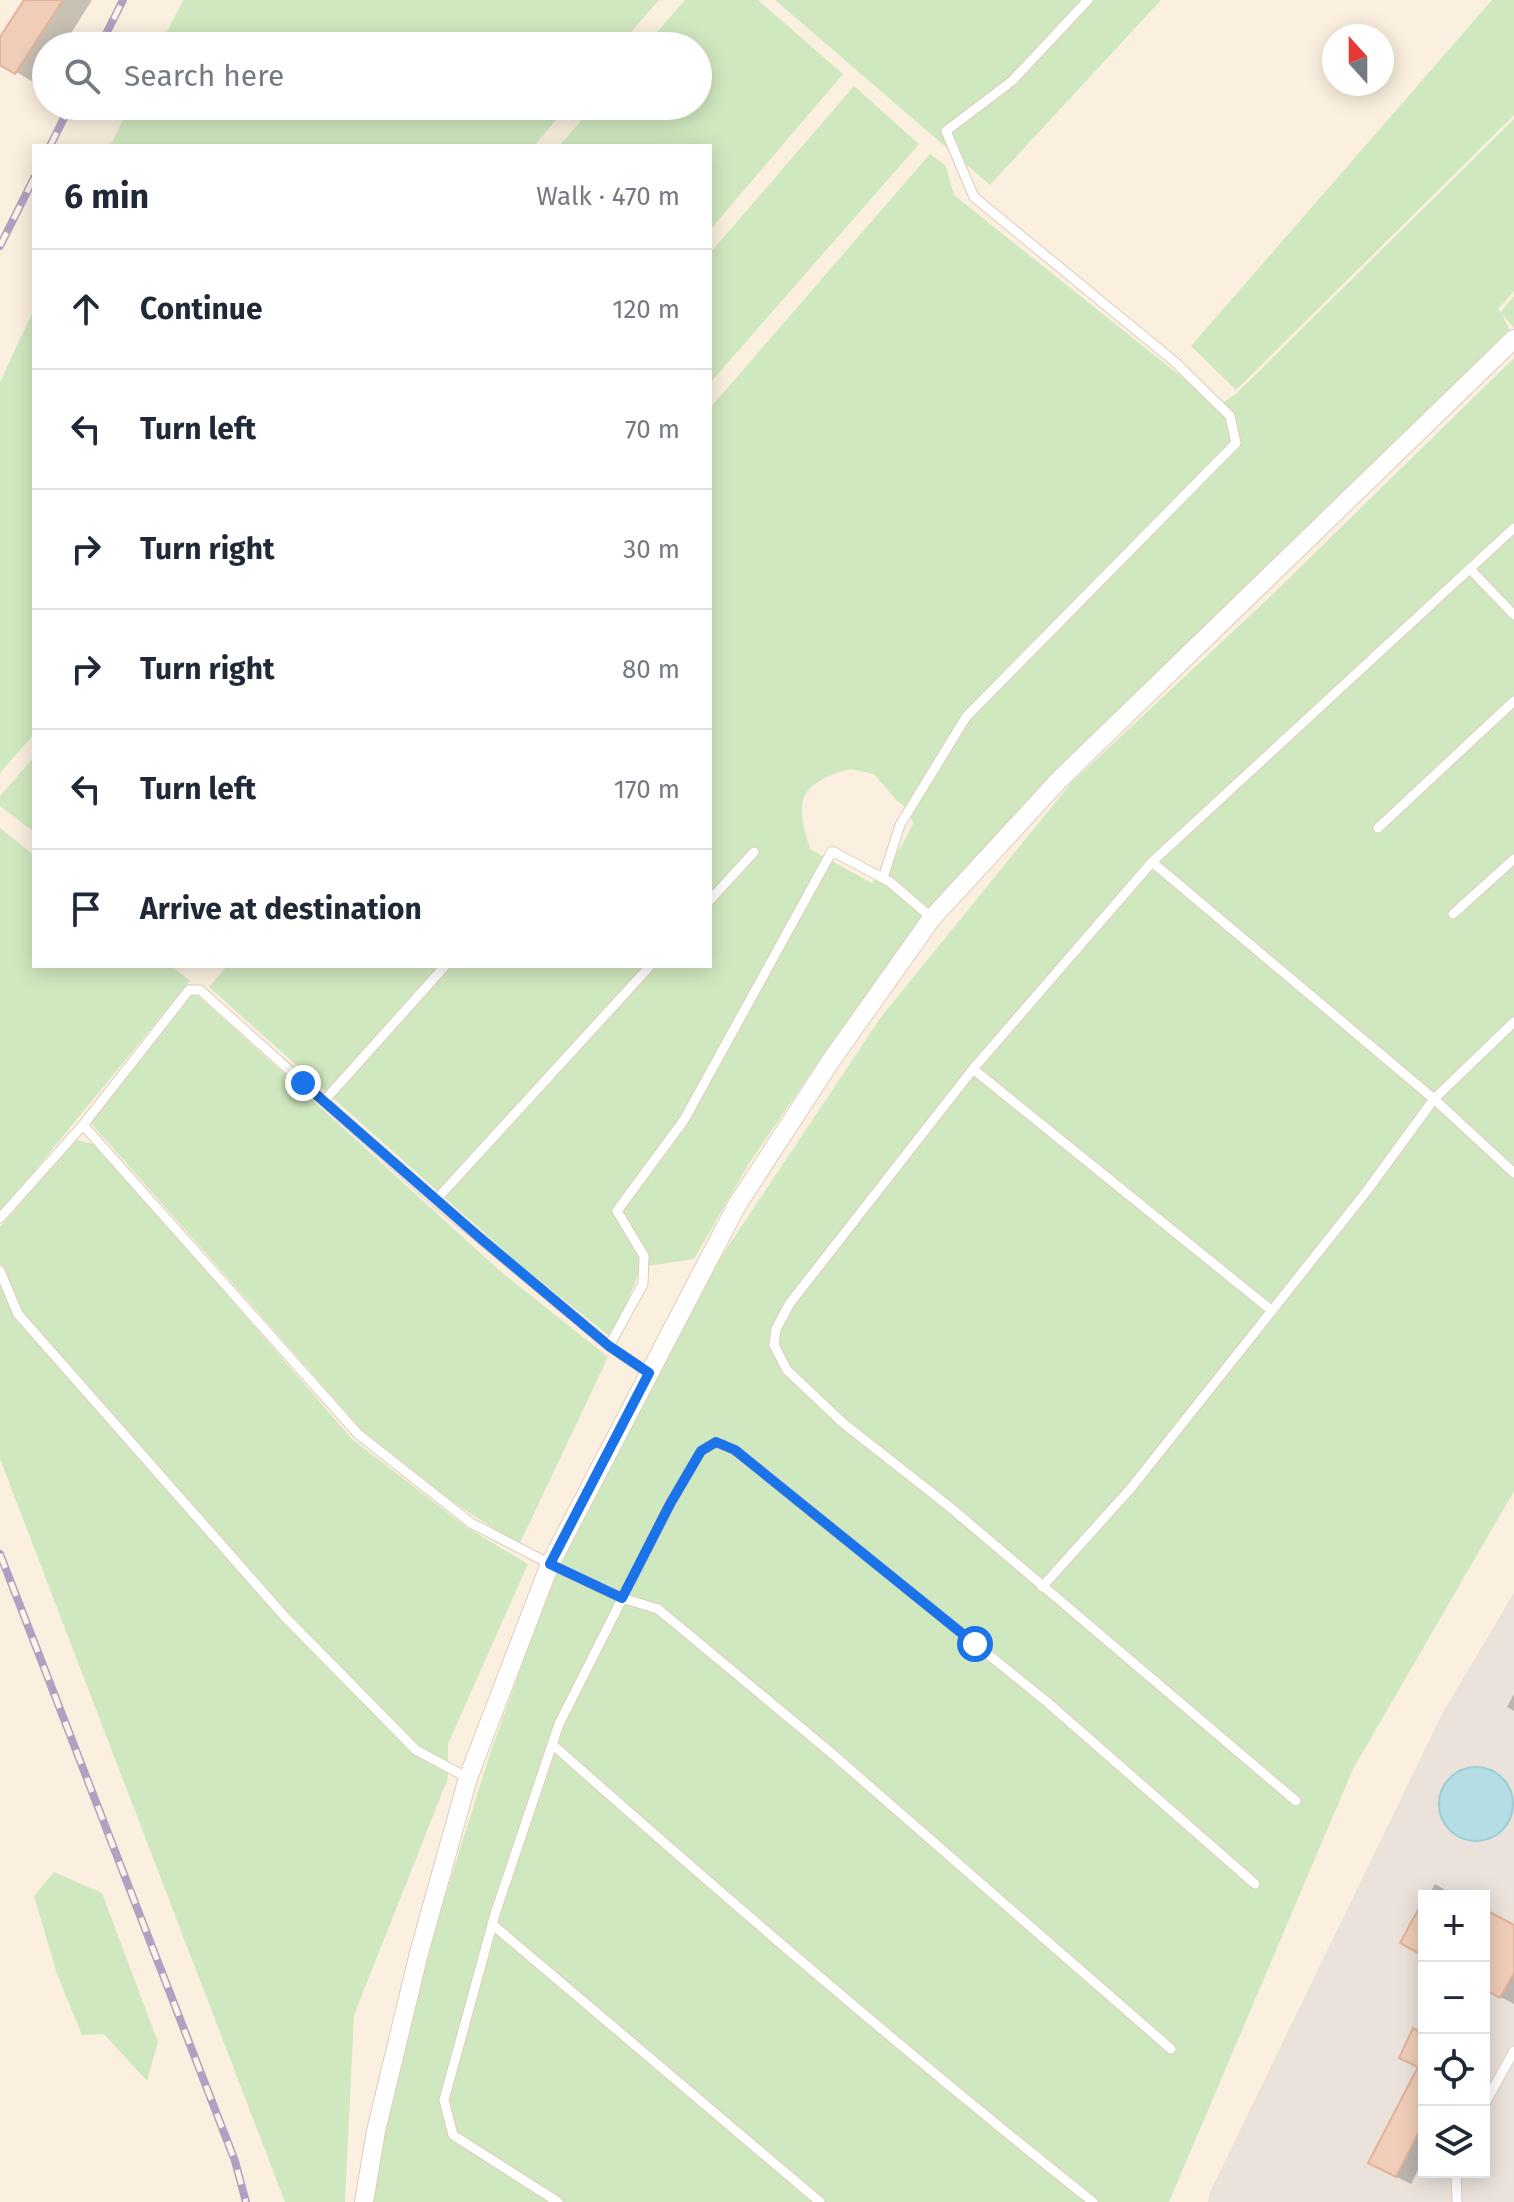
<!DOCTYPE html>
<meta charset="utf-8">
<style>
body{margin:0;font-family:"Fira Sans",sans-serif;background:#f2f2f3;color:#1f2937}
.controls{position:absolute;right:24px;bottom:24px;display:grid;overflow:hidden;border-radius:0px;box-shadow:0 4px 20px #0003}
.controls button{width:72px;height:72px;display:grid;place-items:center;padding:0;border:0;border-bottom:2px solid #e0e1e3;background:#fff;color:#1f2937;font:40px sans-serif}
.compass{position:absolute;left:1322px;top:24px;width:72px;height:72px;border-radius:50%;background:#fff;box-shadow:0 4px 20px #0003;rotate:339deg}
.stop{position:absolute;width:24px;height:24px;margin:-18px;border:6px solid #1a73e8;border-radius:50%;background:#fff}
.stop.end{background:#1a73e8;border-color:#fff;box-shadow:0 2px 8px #0008}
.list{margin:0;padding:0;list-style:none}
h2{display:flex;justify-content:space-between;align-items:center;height:104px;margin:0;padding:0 32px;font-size:34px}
h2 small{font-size:26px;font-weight:400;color:#747a83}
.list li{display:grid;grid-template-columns:52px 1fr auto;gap:24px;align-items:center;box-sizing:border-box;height:120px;padding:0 32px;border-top:2px solid #e0e1e3}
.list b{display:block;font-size:30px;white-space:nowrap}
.list em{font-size:26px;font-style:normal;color:#747a83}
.icon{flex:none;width:44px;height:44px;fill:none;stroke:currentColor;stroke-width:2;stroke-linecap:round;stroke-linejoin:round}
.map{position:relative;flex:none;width:1514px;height:2202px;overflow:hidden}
.search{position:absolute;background:#fff;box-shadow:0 4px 20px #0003;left:32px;top:32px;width:680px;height:88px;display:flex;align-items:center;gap:20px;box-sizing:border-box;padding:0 28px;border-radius:44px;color:#747a83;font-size:30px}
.panel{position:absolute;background:#fff;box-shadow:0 4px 20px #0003;left:32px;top:144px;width:680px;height:824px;border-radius:0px}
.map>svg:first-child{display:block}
.industrial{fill:#eae2db;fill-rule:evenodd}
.green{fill:#d0e8bf;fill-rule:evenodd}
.water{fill:#b5dee4;stroke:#9bcdd5;stroke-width:2}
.shadow{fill:#0003}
.building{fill:#f0cdb8;stroke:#e2b398;stroke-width:2}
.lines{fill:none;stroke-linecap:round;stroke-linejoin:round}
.lane-casing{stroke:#dfccbc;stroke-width:11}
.street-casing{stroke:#dfccbc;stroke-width:20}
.lane{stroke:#fff;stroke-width:9}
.street{stroke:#fff;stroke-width:18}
.rail-casing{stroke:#b2a0c3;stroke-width:8}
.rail{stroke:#fff4e5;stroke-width:5;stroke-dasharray:15;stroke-linecap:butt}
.route{stroke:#1a73e8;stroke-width:10}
</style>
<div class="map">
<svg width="1514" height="2202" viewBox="0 0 1514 2202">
<rect width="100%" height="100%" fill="#fbf0df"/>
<!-- industrial -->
<path class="industrial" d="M1514 1593V2202H1208L1210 2192 1443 1712ZM1424 1896H1484V2172H1424Z"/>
<!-- green -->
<path class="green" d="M183 0H659L619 46H160Z
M685 0H758L843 74 710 230V146H559L594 106H698V46H645Z
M775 0H1161L990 185Z
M1492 0H1514V115L1236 390 1191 346Z
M854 86 919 144 710 383V253Z
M130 106H568L534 146H110Z
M1514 119V291L1498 309 1501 312 1514 296V328L1501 313 1510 330 1028 803 938 898 829 1046 748 1165 694 1259 641 1267 613 1339 519 1264 209 987 227 966H710V408L930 154 946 166 954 195 1218 406 1237 393ZM850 769 874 774 897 801 908 809 913 824 900 848 872 883 810 849C795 800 797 784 850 769Z
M34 309V734L0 773V382Z
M1514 358V1491L1353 1769 1169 2202H372L374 2181 430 1944 489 1757 551 1583 701 1287 881 1017 1071 783 1272 595Z
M34 757V832L0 806V796Z
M0 828 34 855V966H172L190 981 0 1213Z
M194 992 500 1271 608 1357 519 1545 453 1502 363 1431 89 1121Z
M76 1140 97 1145 352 1439 466 1527 528 1564 448 1744V1778L354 2015 345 2202H285L0 1459V1227Z
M54 1872 102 1893 158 2042 147 2081 104 2034 82 2035 57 1974 34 1896Z"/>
<!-- water -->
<path class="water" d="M1439 1804a37 37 0 1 1 74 0a37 37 0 1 1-74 0Z"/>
<!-- shadow -->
<path class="shadow" d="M26 0H92L63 46H46V72L38 85 0 62V40Z
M1514 1694V1711L1507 1707Z
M1435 1884 1456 1896H1428Z
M1484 1911 1514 1928V2004L1484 1988Z
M1424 2036V2158L1411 2184 1385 2171 1420 2067Z"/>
<!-- building -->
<path class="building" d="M24 0H63L15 74 0 65V37Z
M1424 1899V1956L1400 1943Z
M1484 1909 1514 1925V1973L1500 1998 1484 1989Z
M1413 2028 1424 2034V2122L1396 2177 1368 2163 1418 2067 1399 2058Z"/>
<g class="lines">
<!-- lane casing -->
<g class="lane-casing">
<path id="lane" d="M1470 569 1514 615
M1378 828 1514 701
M1152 862 1434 1099 1514 1173
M883 878 900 825 966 717 1236 443 1230 416 1175 362 974 197 946 131 1012 81 1088 0
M710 900 754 852
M1453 914 1514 859
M973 1069 1271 1310
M324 1101 445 966
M83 1125 358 1434 471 1523 550 1564 622 1598 658 1609 829 1751 1171 2049
M435 1201 650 966
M0 1218 83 1125 189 990H200L435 1201 609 1346 649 1373
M0 1271 18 1314 285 1617 416 1750 468 1778
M609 1346 643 1284 644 1256 617 1211 684 1120 832 851 890 882 932 918
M1042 1587 1131 1488 1366 1192 1434 1099 1514 1022
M552 1744C729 1901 908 2055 1093 2202
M1296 1801 951 1508 843 1423 787 1370 774 1345 776 1329 790 1303 973 1069 1152 862 1514 528
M492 1924 820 2202
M1484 2105 1514 2051
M1456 2172 1457 2202
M558 2202 453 2135 444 2100 495 1914 559 1724 670 1504 701 1451 716 1442 735 1450 1047 1702 1255 1884"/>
</g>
<!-- street casing -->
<g class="street-casing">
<path id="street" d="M364 2202 376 2131 419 1953 468 1778 550 1564 737 1205 832 1059 932 918 1060 779 1514 339"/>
</g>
<!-- lane -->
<use href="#lane" class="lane"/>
<!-- street -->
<use href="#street" class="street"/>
<!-- rail casing -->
<g class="rail-casing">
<path id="rail" d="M100 46 123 0
M50 146 70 106
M0 246 34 178
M0 1554 235 2161 246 2202"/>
</g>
<!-- rail -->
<use href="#rail" class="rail"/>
</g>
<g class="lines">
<!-- route -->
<path class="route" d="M303 1083 479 1237 609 1346 649 1373 550 1564 622 1598 670 1504 701 1451 716 1442 735 1450 975 1644"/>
</g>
</svg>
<div class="controls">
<button>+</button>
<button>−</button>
<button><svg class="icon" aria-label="locate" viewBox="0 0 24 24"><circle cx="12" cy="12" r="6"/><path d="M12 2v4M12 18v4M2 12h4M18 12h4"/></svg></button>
<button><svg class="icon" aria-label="layers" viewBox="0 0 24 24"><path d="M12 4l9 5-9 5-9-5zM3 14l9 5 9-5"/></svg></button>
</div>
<svg class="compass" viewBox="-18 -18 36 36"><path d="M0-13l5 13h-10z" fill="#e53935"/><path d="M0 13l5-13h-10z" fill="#747a83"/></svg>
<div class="stop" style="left:975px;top:1644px"></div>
<div class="stop end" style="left:303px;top:1083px"></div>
<div class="search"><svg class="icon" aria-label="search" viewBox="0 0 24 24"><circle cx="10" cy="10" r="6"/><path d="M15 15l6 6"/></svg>Search here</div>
<section class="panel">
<h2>6 min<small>Walk · 470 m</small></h2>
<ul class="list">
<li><svg class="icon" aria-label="ahead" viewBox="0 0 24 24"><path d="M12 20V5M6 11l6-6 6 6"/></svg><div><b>Continue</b></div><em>120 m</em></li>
<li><svg class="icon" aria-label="left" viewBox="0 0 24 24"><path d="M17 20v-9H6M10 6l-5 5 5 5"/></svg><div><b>Turn left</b></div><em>70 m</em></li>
<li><svg class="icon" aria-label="right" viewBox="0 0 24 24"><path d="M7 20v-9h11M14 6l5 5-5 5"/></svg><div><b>Turn right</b></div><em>30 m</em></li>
<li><svg class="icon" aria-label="right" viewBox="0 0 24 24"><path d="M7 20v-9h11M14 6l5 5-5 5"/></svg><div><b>Turn right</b></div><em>80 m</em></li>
<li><svg class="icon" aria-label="left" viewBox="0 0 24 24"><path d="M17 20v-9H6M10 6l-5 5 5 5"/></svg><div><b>Turn left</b></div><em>170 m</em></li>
<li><svg class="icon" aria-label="arrive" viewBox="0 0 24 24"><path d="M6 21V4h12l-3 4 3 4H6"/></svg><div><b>Arrive at destination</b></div></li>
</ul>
</section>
</div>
